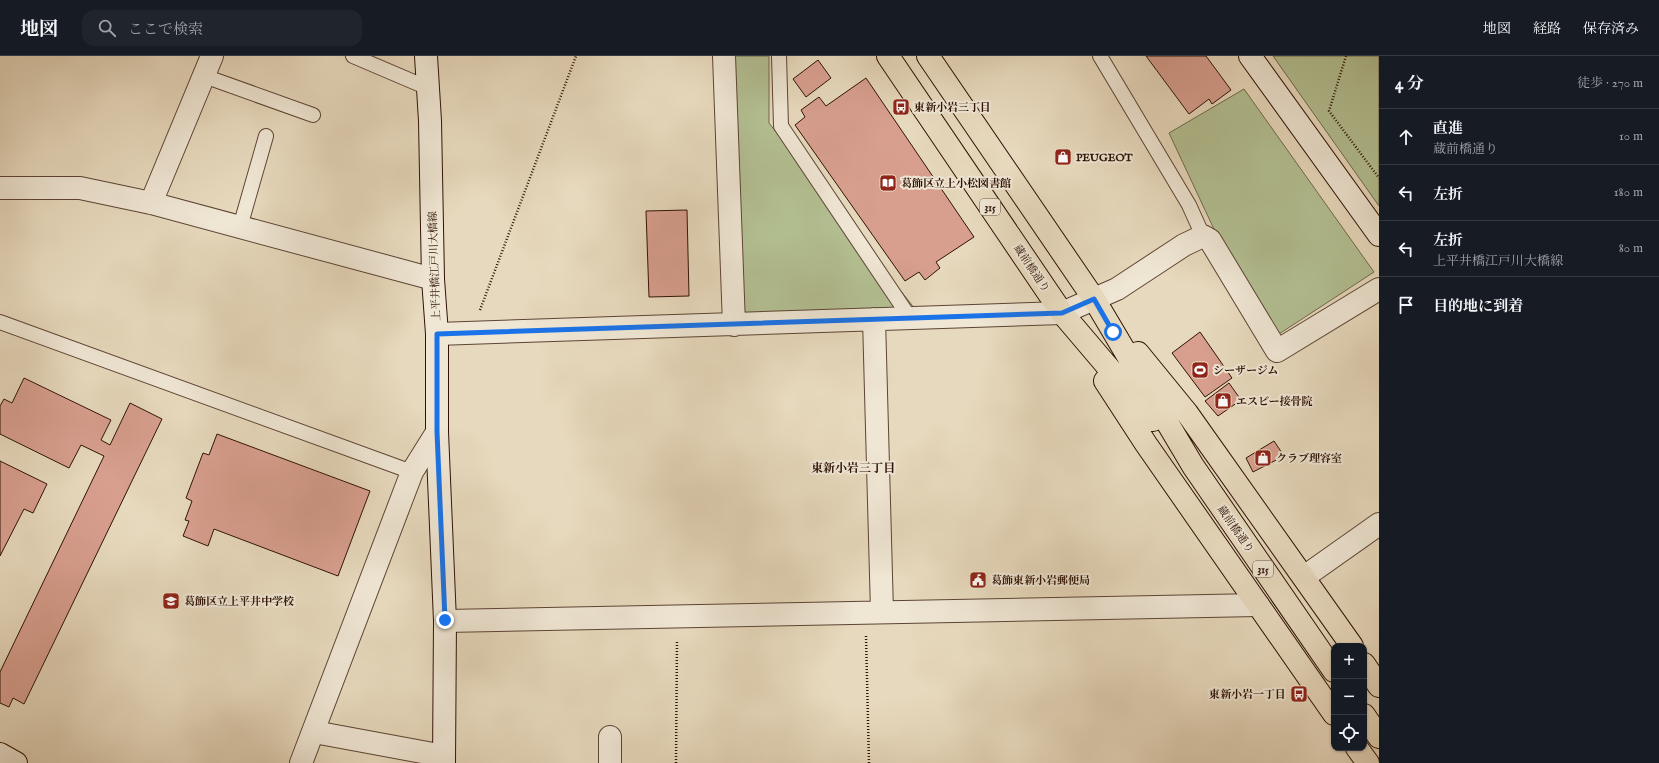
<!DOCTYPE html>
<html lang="ja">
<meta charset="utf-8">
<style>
body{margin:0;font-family:"IM FELL English","Noto Serif JP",serif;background:#20242c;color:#f1f3f6}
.controls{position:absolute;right:12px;bottom:12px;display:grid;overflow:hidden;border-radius:8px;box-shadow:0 1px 3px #0004}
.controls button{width:36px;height:36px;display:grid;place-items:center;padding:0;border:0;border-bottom:1px solid #363941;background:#171b24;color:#f1f3f6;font:20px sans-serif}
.stop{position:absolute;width:12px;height:12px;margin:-9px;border:3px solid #1a73e8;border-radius:50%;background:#fff}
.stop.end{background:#1a73e8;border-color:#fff;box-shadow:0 1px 4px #0008}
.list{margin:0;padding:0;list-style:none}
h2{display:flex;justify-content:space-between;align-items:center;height:52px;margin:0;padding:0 16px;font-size:17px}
h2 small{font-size:13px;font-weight:400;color:#9ea1a6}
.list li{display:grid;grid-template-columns:26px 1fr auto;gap:12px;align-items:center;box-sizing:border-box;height:56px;padding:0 16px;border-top:1px solid #363941}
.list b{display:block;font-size:15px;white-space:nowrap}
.list p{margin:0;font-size:13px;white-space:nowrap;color:#9ea1a6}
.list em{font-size:13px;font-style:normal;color:#9ea1a6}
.icon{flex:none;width:22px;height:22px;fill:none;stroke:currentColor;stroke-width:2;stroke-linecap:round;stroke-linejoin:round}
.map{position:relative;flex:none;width:1379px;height:707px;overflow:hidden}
header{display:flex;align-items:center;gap:24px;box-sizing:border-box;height:56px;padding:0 20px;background:#171b24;border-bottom:1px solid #363941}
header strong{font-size:19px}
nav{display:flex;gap:22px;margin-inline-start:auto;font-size:14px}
.search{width:280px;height:36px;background:#20242c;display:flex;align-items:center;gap:10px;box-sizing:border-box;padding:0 14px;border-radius:12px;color:#9ea1a6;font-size:15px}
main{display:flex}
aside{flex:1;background:#171b24}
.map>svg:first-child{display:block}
.green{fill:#b3c093;stroke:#71694c}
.building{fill:#d89f8f;stroke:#2f1206}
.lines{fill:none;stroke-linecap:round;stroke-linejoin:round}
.lane-casing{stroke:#5d4434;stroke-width:16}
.street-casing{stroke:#5d4434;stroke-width:24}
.secondary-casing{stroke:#2f1206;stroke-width:24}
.primary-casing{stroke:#2f1206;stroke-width:24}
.path{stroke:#2f1206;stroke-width:2.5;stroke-dasharray:1 2;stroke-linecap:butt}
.lane{stroke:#efe6d4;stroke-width:14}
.street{stroke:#efe6d4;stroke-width:22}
.secondary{stroke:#efe6d4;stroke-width:22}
.primary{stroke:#e7d9bd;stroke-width:22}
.route{stroke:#1a73e8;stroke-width:5}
.labels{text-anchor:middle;stroke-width:4;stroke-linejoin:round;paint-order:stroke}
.shield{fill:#efe6d4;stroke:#695244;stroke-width:1}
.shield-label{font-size:10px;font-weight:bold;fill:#2f1206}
.poi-label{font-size:11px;font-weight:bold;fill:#2f1206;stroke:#efe6d4;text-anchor:start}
.street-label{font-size:11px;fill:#2f1206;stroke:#efe6d4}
.neighbourhood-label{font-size:12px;font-weight:bold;fill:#2f1206;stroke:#efe6d4}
</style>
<header>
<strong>地図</strong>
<div class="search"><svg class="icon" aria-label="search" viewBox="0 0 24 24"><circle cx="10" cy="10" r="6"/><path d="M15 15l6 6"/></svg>ここで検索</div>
<nav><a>地図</a><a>経路</a><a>保存済み</a></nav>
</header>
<main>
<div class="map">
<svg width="1379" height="707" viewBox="0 0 1379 707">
<rect width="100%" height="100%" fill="#e7d9bd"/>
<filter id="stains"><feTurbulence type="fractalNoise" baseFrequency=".005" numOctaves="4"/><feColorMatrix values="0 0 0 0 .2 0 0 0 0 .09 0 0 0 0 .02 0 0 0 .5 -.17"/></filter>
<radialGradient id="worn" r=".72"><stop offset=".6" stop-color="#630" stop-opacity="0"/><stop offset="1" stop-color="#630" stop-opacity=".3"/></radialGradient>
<!-- green -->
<path class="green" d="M733 0H769V67L915 253 736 266Z
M1273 0H1379V150Z
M1244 33 1374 216 1279 278 1220 186 1169 77Z"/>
<!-- building -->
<path class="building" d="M1146 0H1206L1231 34 1212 48 1209 43 1189 58Z
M818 4 831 22 806 41 793 23Z
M866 22 974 181 936 206 940 212 925 224 919 216 905 225 795 69 805 61 801 54 819 41 826 50Z
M687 154 689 240 649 241 646 155Z
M1200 276 1232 322 1205 341 1172 297Z
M24 322 111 364 101 384 110 389 130 347 162 363 24 648 13 642 9 651 0 647V616L104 400 81 389 69 412 0 378V350L4 343 12 347Z
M1229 327 1241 344 1218 360 1205 345Z
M217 378 370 435 338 520 214 473 208 490 183 480 189 465 185 464 192 445 186 442 203 397 209 399Z
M1274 385 1284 400 1253 416 1246 402Z
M0 405 47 428 33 457 24 453 0 500Z"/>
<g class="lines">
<!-- lane casing -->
<g class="lane-casing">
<path id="lane" d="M353 0 428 32
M779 0 781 70 910 262
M1100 0 1189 149 1203 180
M204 20 313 59
M240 171 266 80
M0 266 412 416"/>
</g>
<!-- street casing -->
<g class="street-casing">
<path id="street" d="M724 0 734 269
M0 132H80L151 147 433 223
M151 147 212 0
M874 263 882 556
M437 278 1062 257 1117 233 1184 189 1203 180 1210 184 1277 295 1379 233
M1304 521 1379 468
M445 565 1258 549
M314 676 444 700
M301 707 412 416 437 376
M610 707V681"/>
</g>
<!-- secondary casing -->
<g class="secondary-casing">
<path id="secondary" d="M426 0 430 65 433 223 437 278V376L445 565 444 707
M1250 0 1379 179
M0 698 16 707"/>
</g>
<!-- primary casing -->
<g class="primary-casing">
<path id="primary" d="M888 0 1062 257 1153 364
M928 0 1094 243 1193 410 1334 615
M1138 297 1187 357 1352 590
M1105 325 1146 388 1334 658
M1364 608 1379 630
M1364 659 1379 681
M1357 692 1368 707"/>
</g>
<!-- path -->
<path class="path" d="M1346 0 1329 55 1379 122
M480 254 576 0
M866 580 869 707
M676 707 677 584"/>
<!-- lane -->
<use href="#lane" class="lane"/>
<!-- street -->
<use href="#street" class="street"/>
<!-- secondary -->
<use href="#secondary" class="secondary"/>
<!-- primary -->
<use href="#primary" class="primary"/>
</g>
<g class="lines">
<!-- route -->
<path class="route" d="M445 564 437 376V278L1062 257 1094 243 1113 276"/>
</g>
<!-- icons -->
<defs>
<g id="bus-square" transform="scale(0.9)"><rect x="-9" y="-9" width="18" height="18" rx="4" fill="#8f2418" stroke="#efe6d4"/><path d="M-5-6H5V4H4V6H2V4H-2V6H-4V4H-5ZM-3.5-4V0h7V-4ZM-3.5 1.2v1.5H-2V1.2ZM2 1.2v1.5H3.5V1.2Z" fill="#fff"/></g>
<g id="shop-square" transform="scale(0.9)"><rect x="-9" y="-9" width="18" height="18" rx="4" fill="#8f2418" stroke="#efe6d4"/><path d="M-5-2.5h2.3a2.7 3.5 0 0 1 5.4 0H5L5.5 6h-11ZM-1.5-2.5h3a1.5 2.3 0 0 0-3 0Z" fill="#fff"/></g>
<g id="library-square" transform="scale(0.9)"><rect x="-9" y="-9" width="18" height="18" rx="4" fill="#8f2418" stroke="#efe6d4"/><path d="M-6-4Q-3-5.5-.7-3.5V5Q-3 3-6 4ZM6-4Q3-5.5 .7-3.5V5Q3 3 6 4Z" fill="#fff"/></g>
<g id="stadium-square" transform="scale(0.9)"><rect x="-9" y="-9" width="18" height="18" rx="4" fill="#8f2418" stroke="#efe6d4"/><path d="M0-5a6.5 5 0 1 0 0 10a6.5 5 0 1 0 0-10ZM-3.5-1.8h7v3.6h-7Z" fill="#fff"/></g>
<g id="civic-square" transform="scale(0.9)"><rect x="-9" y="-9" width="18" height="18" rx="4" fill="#8f2418" stroke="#efe6d4"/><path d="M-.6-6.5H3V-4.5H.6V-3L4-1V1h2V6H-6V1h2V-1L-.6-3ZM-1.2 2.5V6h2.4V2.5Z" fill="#fff"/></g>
<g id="school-square" transform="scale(0.9)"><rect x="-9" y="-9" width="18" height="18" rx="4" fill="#8f2418" stroke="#efe6d4"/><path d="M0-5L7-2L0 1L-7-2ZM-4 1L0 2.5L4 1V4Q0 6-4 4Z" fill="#fff"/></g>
</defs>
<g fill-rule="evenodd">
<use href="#bus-square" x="901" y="51"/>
<use href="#shop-square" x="1063" y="101"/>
<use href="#library-square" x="888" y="127"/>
<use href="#stadium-square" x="1200" y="314"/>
<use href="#shop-square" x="1223" y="345"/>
<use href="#shop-square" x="1263" y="402"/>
<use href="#civic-square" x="978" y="524"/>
<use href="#school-square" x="171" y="545"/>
<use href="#bus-square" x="1299" y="638"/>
</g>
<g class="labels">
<!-- shield labels -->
<g class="shield">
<rect x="980" y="143" width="20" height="16" rx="3"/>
<rect x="1253" y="505" width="20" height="16" rx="3"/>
</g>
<g class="shield-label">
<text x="990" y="155">315</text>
<text x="1263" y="517">315</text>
</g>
<!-- poi labels -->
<g class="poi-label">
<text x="914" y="55">東新小岩三丁目</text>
<text x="1076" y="105">PEUGEOT</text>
<text x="901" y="131">葛飾区立上小松図書館</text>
<text x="1213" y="318">シーザージム</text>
<text x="1236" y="349">エスビー接骨院</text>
<text x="1276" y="406">クラブ理容室</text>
<text x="991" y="528">葛飾東新小岩郵便局</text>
<text x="184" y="549">葛飾区立上平井中学校</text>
<text x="1286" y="642" text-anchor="end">東新小岩一丁目</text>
</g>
<!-- street labels -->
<g class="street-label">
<text transform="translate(434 210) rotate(-92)" y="4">上平井橋江戸川大橋線</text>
<text transform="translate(1032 212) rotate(56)" y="4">蔵前橋通り</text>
<text transform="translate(1236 473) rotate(55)" y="4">蔵前橋通り</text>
</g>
<!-- neighbourhood labels -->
<g class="neighbourhood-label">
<text x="853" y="416">東新小岩三丁目</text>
</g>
</g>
<rect width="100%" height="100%" filter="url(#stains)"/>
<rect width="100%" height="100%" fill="url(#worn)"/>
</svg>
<div class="controls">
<button>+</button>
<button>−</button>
<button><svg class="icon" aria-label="locate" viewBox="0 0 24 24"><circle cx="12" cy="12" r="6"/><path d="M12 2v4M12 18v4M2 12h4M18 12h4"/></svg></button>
</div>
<div class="stop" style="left:1113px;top:276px"></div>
<div class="stop end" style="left:445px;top:564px"></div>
</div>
<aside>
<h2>4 分<small>徒歩 · 270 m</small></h2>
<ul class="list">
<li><svg class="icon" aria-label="ahead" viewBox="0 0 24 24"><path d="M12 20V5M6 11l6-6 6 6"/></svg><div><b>直進</b><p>蔵前橋通り</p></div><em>10 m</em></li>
<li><svg class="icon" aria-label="left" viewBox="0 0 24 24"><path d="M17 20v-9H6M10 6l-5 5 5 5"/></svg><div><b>左折</b></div><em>180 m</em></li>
<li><svg class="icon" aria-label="left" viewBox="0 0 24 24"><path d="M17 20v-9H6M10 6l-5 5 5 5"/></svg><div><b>左折</b><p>上平井橋江戸川大橋線</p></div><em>80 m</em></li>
<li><svg class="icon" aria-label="arrive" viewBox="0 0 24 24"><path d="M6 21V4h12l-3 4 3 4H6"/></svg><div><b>目的地に到着</b></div></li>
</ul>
</aside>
</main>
